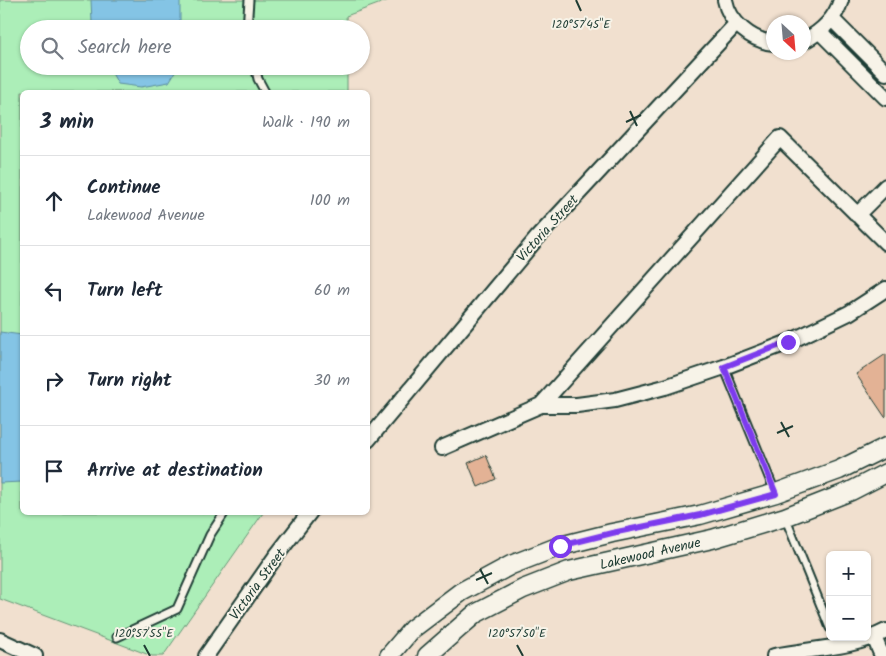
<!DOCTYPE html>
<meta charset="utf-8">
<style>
body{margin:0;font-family:Kalam,sans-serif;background:#f2f2f3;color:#1f2937}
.controls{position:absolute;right:15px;bottom:15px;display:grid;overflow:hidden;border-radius:8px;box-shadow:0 1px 4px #0004}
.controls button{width:45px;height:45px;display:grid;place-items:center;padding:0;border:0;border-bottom:1px solid #e0e1e3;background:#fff;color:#1f2937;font:25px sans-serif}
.compass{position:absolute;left:766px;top:15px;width:45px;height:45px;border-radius:50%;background:#fff;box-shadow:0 1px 4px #0004;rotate:154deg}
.stop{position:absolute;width:15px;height:15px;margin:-11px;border:4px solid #7c3aed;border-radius:50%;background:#fff}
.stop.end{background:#7c3aed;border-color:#fff;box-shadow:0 1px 5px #0008}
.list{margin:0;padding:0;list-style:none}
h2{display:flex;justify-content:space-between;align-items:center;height:65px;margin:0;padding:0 20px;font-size:21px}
h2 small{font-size:16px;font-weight:400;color:#747a83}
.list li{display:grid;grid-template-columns:32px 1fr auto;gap:15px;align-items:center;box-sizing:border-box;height:90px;padding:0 20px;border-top:1px solid #e0e1e3}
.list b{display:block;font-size:19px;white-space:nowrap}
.list p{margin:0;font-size:16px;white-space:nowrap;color:#747a83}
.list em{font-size:16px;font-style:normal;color:#747a83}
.icon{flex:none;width:28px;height:28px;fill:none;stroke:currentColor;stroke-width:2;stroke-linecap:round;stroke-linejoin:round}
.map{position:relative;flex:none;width:886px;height:656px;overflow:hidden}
.search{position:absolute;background:#fff;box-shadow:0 1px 4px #0004;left:20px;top:20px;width:350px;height:55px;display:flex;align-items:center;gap:12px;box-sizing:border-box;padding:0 18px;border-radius:28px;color:#747a83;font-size:19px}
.panel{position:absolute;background:#fff;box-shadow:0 1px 4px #0004;left:20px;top:90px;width:350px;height:425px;border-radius:8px}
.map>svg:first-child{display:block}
.green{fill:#aceeb8;stroke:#669676}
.water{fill:#84c4e5;stroke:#5c8e9e}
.building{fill:#e3b295;stroke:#1f3d34}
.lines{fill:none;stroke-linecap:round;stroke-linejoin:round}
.service-casing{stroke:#1f3d34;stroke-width:11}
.minor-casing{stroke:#1f3d34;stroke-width:18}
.tertiary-casing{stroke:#1f3d34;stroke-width:21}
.service{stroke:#f7f3e8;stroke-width:7}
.minor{stroke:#f7f3e8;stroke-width:14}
.tertiary{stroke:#f7f3e8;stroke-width:18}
.route{stroke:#7c3aed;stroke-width:6}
.ticks{fill:none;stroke:#1f3d34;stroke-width:2}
.labels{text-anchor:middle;stroke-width:4;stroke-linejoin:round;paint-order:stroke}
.street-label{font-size:14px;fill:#1f3d34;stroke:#f7f3e8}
.ticks-label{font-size:12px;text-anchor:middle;fill:#1f3d34;stroke:#f7f3e8;stroke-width:4;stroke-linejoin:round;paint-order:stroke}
</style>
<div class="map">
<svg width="886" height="656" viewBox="0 0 886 656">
<rect width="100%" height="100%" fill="#f1e0cf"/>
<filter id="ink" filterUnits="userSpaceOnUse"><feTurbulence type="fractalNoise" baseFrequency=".02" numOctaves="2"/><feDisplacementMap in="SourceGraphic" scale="10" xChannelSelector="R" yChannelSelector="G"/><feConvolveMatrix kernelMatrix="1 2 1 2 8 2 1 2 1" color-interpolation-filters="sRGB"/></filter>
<g filter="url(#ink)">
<!-- green -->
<path class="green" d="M0 0H389L346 16 347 29H29V66H347V92H22V512L263 513 163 656H152L0 599Z"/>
<!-- water -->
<path class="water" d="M91 0H180V29H94L92 22Z
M108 66H179L169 82 141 87 118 84Z
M0 332 22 335V482L0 483Z"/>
<!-- building -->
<path class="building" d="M886 354V416L885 417 856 374Z
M486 455 496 479 478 487 468 463Z"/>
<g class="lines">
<!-- service casing -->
<g class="service-casing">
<path id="service" d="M247 29 249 0
M255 66 258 79 265 92
M724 367 775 492
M785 517 830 628
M117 637 177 609 210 535 225 512"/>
</g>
<!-- minor casing -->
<g class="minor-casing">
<path id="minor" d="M725 0C729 22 751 41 774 43
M832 19 886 73
M820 32 886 98
M804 41C821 32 835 20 841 0
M857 215 886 186
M541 405 780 138 886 243
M368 440 537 238 736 24
M442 448 541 405H577L615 400 665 387 724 367 789 342 849 313 886 289
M874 637 882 656
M0 640 35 656
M206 656 276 556 310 512
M774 656C811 648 852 649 886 631"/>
</g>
<!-- tertiary casing -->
<g class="tertiary-casing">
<path id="tertiary" d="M389 656 412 629 461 592 511 565 560 546 612 533 700 515 776 493 839 470 886 447
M427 656 475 614 523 589 569 571 712 539 785 517 851 491 886 473"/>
</g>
<!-- service -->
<use href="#service" class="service"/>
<!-- minor -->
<use href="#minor" class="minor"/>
<!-- tertiary -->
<use href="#tertiary" class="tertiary"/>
</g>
</g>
<g class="lines" filter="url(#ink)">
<!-- route -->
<path class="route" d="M560 546 612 533 700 515 776 494 724 367 788 342"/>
</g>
<!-- ticks -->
<path class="ticks" d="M576 0 581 11M630 111 637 126M626 122 641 115M781 422 789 437M777 433 793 426M480 569 488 584M476 580 492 573M144 645 150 656M517 645 523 656"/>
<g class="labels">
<!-- street labels -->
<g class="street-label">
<text transform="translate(547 228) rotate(-48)" y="5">Victoria Street</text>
<text transform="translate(650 553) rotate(-13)" y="5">Lakewood Avenue</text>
<text transform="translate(257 584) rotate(-54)" y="5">Victoria Street</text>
</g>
</g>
<g class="ticks-label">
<text x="581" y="28">120°57'45"E</text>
<text x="144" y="637">120°57'55"E</text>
<text x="517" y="637">120°57'50"E</text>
</g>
</svg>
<div class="controls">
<button>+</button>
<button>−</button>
</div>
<svg class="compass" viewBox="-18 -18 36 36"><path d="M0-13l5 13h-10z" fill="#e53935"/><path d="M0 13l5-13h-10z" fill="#747a83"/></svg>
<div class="stop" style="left:560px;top:546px"></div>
<div class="stop end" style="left:788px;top:342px"></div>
<div class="search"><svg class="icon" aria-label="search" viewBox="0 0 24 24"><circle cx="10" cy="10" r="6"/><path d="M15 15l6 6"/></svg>Search here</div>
<section class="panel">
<h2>3 min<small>Walk · 190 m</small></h2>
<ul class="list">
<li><svg class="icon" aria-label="ahead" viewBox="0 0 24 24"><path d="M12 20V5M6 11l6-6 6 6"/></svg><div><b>Continue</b><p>Lakewood Avenue</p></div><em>100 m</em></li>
<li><svg class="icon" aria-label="left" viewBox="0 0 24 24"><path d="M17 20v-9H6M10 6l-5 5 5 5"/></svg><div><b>Turn left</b></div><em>60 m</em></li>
<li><svg class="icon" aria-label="right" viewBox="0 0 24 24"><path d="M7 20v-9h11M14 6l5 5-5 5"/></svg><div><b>Turn right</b></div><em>30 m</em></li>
<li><svg class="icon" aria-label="arrive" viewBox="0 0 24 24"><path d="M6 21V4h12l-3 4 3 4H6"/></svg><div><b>Arrive at destination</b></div></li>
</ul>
</section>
</div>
